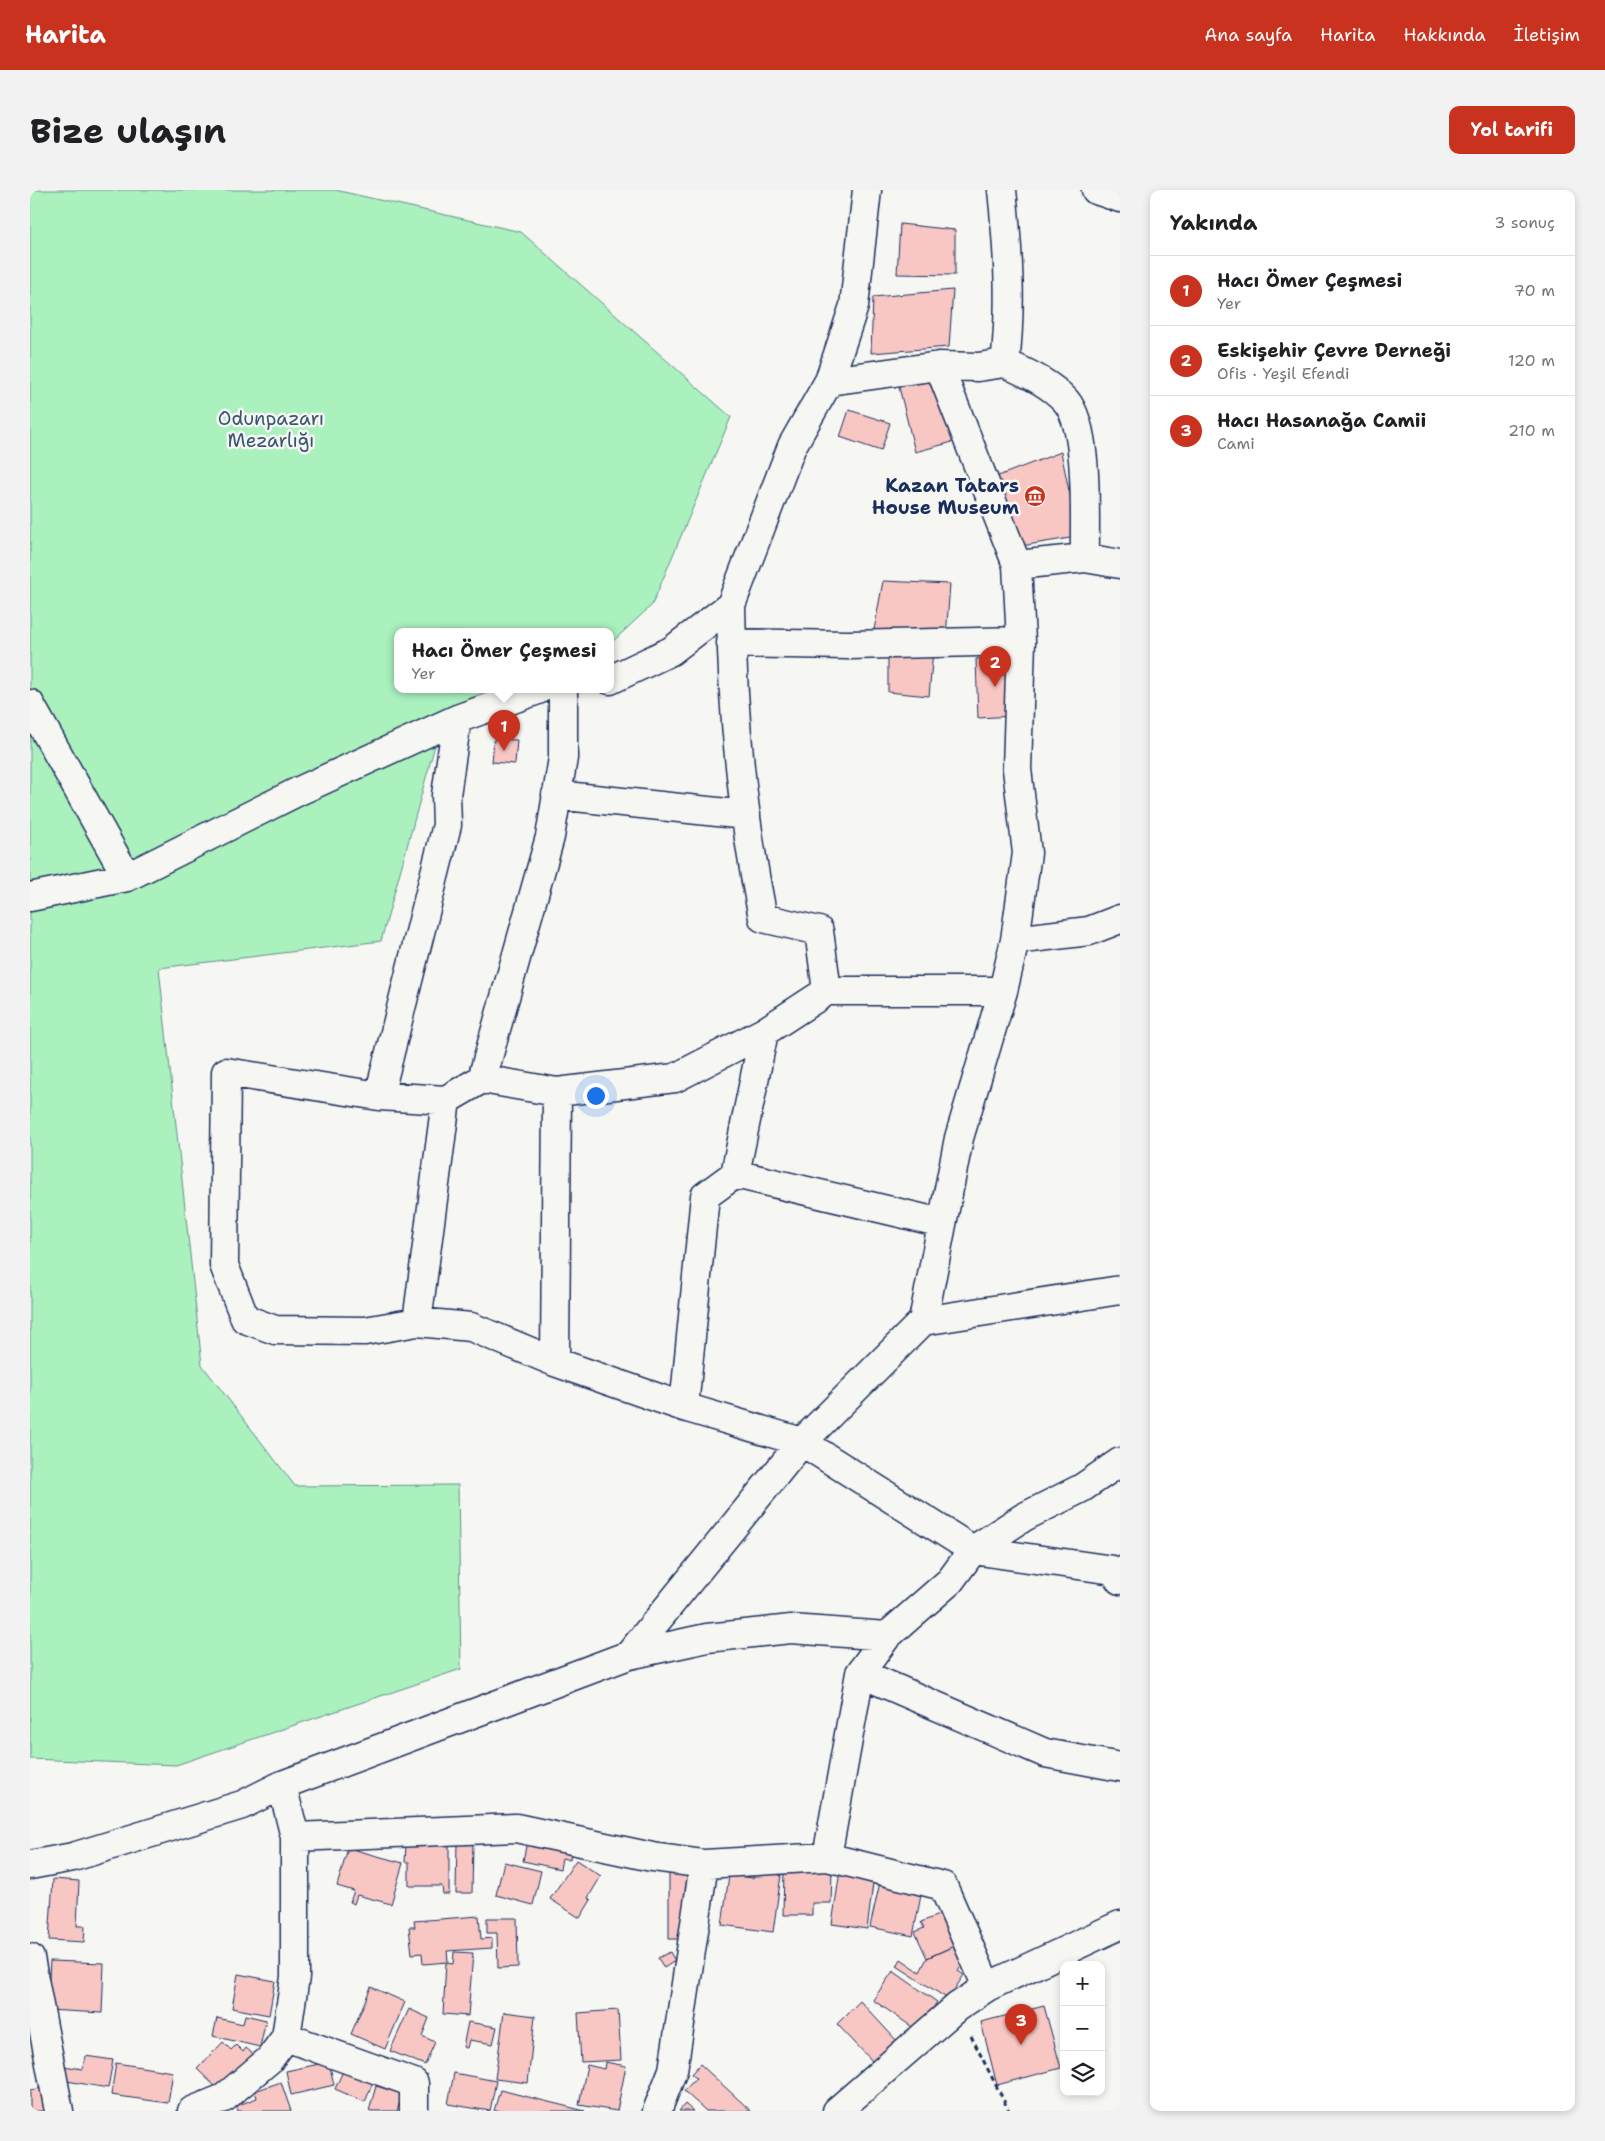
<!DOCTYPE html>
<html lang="tr">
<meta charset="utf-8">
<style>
body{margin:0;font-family:"Shantell Sans",sans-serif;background:#f2f2f2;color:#202124}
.controls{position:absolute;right:15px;bottom:15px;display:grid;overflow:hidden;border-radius:10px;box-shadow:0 2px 8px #0003}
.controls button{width:45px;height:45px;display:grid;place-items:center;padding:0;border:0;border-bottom:1px solid #e0e0e0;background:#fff;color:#202124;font:25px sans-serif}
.you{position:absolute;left:565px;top:905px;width:18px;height:18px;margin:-12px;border:4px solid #fff;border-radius:50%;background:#1a73e8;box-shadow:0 0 0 8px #1a73e833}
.badge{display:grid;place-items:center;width:32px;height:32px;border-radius:50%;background:#c8321e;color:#fff;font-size:16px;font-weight:700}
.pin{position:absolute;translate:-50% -41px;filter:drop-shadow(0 1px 2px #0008)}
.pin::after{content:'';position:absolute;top:26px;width:18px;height:15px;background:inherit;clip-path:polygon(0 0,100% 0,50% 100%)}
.popup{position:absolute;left:364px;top:438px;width:220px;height:65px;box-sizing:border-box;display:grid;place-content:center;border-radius:10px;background:#fff;filter:drop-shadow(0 1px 4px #0005);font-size:16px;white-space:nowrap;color:#757577}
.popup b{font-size:19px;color:#202124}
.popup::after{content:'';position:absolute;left:50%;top:100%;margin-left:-10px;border:10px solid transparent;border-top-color:#fff}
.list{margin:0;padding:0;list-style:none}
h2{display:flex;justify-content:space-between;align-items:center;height:65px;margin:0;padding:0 20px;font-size:21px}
h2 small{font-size:16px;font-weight:400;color:#757577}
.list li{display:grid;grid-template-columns:32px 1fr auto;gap:15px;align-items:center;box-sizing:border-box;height:70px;padding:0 20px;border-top:1px solid #e0e0e0}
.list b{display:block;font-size:19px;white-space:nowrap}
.list p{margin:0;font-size:16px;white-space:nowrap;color:#757577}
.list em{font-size:16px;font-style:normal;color:#757577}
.icon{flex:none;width:28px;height:28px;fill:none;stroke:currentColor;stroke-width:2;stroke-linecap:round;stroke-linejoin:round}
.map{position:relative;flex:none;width:1090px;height:1921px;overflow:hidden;border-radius:10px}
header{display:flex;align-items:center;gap:30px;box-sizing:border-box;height:70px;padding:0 25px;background:#c8321e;color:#fff}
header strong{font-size:24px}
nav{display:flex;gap:28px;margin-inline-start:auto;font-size:18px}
.intro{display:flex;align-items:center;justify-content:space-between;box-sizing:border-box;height:120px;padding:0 30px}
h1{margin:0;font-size:35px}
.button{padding:12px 22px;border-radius:10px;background:#c8321e;color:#fff;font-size:18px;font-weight:700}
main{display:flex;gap:30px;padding:0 30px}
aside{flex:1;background:#fff;border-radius:10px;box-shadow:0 2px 8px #0003}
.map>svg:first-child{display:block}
.green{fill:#aaf1be;stroke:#62908e}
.building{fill:#f8c7c4;stroke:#1b2f5e}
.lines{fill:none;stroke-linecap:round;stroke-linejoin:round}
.minor-casing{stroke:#1b2f5e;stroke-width:31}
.path{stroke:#1b2f5e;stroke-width:3;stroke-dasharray:5 4;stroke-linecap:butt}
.minor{stroke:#f6f6f2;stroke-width:28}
.labels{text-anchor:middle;stroke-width:5;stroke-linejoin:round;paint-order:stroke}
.park-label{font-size:19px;fill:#385671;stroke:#f6f6f2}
.poi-label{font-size:19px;font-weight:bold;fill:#1b2f5e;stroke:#f6f6f2;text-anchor:end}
</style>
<header>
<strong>Harita</strong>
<nav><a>Ana sayfa</a><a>Harita</a><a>Hakkında</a><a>İletişim</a></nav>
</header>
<div class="intro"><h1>Bize ulaşın</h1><a class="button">Yol tarifi</a></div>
<main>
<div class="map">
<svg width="1090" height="1921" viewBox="0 0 1090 1921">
<rect width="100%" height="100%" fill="#f6f6f2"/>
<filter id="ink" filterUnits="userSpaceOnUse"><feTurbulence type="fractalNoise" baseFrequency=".02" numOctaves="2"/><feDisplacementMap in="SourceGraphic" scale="10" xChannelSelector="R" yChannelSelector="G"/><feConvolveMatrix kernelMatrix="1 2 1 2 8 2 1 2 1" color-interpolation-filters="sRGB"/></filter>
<g filter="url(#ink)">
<!-- green -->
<path class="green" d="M0 0H305L491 42 701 227 622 415 580 454V442H368V500H481L410 537 351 751 129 778 172 1175 265 1296 428 1295 431 1479 146 1575 0 1569Z"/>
<!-- building -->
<path class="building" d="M870 34 925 40V85L867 84Z
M923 100 919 157 841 163 843 107Z
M910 186 930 250 885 262 869 197Z
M819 220 860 233 851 261 810 247Z
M1031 262 1044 325 1046 347 991 356 963 288Z
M853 391 920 394 916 447 844 440Z
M903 461 899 506 858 502V462Z
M981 468 983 526 948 528 946 469Z
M464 549 487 550 485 574 462 572Z
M427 1651H443L442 1703H426Z
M497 1651 541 1661 540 1670 532 1668 530 1679 493 1671Z
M376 1655H419V1704H413L412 1696H379V1672H375Z
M318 1658 373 1673 361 1714 327 1705 324 1714 320 1712 324 1701 307 1696Z
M546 1670 571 1686 558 1708 561 1710 550 1728 520 1709Z
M474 1672 511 1681 503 1715 466 1705Z
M754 1679 802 1680 801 1713H782V1725H753Z
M810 1681 844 1686 837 1739 802 1734Z
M724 1682 751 1685 743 1742 692 1735 699 1685 723 1688Z
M639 1683H661L660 1749H639Z
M23 1689 49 1691 47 1736H55L54 1752 19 1750Z
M850 1692 892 1700 883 1746 840 1737Z
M911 1724 924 1756 897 1768 885 1742 894 1738 891 1732Z
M449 1726 451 1749 462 1748V1758L417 1761 418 1772 393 1774 392 1763 382 1764 379 1737H385L384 1731Z
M457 1728H487L488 1777 468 1778 467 1743H457Z
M924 1756 936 1769 928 1781 934 1785 918 1809 867 1776 871 1769 890 1782 897 1768Z
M424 1762 443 1763 438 1826 413 1824 416 1773 423 1774Z
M640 1762 645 1771 634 1778 628 1768Z
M20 1771 74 1773 72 1823 17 1820Z
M863 1781 907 1812 888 1841 843 1810Z
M208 1784 245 1791 239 1825 202 1818Z
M341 1797 375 1812 355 1859 321 1844Z
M830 1811 867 1851 844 1873 807 1834Z
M1014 1816 1031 1878 967 1895 951 1832Z
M379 1819 399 1828 392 1846 405 1852 395 1875 360 1861Z
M588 1820 591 1870 551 1872 548 1823Z
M474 1822 505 1826 498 1893 465 1889Z
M215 1825 236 1830 230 1857 183 1846 187 1828 213 1834Z
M438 1832 467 1837 463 1854 439 1850 437 1858 433 1857Z
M193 1852 201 1860 206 1855 213 1862 216 1858 223 1864 189 1900 167 1879Z
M55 1866 83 1870 78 1898 25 1889 27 1875 53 1879Z
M299 1872 304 1895 261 1905 256 1881Z
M317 1872 346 1885 335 1912 305 1899Z
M575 1872 596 1876 587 1921 549 1915 557 1875 574 1879Z
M86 1873 143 1882 138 1913 81 1905Z
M670 1874 721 1921H676L654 1901 666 1888 661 1884Z
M424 1883 466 1891 460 1921 418 1914Z
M251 1892 261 1921H208L206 1916 227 1908 225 1901Z
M346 1896 372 1904 367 1921H339Z
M11 1898 14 1921H0V1900Z
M470 1900 555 1921H464Z
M655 1914 663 1921H649Z"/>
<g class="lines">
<!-- minor casing -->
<g class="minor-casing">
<path id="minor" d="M1066 0 1090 8
M975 173C996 183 1020 193 1036 211 1060 239 1054 331 1055 368
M909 176 948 177 975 173C982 115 978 57 972 0
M987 375 1055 368 1090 374
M701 415C702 520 712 625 733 728L789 741 797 801H973L985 750 997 663 987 579 991 451 987 375 909 176 799 191
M701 453 819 455 991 451
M580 490 641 461 701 415 762 256 799 191 824 116 837 0
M533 500V568L520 647 452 889 527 902 645 888 734 842 797 801
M0 514 97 687
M427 529 416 605 417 635 349 906 416 910 452 889
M526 605 716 625
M0 707 97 687 269 601 427 529 508 500
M985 750 1059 741 1090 729
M349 906 196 882 194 1075 215 1129 245 1140 335 1141 387 1132 441 1137 525 1172 654 1217
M705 984 734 842
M1090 1100 893 1131 772 1252 943 1360 1083 1380 1090 1390
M893 1131 929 948 973 801
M387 1132 416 910
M525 1172 527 902
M857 1446 830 1483 1015 1563 1090 1577
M599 1465 772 1252 654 1217 675 1006 705 984 912 1033
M265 1647 486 1638 622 1667 674 1674 797 1667 913 1696 957 1797
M797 1667 830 1483
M0 1675 43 1667 212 1615 252 1595 599 1465 677 1448 761 1439 857 1446 920 1391 943 1360 994 1327 1052 1298 1090 1272
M0 1768 29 1921
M256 1847 384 1893V1921
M162 1921 194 1908 239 1870 256 1847 265 1787V1647L252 1595
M627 1921 643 1880 674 1674
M807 1921 927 1817 957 1797 1090 1735"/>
</g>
<!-- path -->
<path class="path" d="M941 1846 979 1921"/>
<!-- minor -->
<use href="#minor" class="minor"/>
</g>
</g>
<!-- icons -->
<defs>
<g id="museum-disc" transform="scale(1.125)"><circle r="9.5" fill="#c8321e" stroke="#f6f6f2"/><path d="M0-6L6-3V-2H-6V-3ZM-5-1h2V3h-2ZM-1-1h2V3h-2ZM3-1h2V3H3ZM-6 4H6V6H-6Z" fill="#fff"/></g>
</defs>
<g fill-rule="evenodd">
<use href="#museum-disc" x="1005" y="306"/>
</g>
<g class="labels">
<!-- park labels -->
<g class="park-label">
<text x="241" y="235">Odunpazarı<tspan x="241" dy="22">Mezarlığı</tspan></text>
</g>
<!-- poi labels -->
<g class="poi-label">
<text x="989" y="302">Kazan Tatars<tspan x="989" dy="22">House Museum</tspan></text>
</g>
</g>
</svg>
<div class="controls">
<button>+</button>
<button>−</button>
<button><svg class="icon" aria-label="layers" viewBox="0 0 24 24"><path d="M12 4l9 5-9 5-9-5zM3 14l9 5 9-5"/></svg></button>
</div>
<div class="you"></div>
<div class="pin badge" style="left:474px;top:561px">1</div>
<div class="popup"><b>Hacı Ömer Çeşmesi</b>Yer</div>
<div class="pin badge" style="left:965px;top:497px">2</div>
<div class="pin badge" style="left:991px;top:1855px">3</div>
</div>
<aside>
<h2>Yakında<small>3 sonuç</small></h2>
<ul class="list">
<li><span class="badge">1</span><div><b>Hacı Ömer Çeşmesi</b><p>Yer</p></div><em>70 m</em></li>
<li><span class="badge">2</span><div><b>Eskişehir Çevre Derneği</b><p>Ofis · Yeşil Efendi</p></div><em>120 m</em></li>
<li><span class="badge">3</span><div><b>Hacı Hasanağa Camii</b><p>Cami</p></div><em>210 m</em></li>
</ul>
</aside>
</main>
